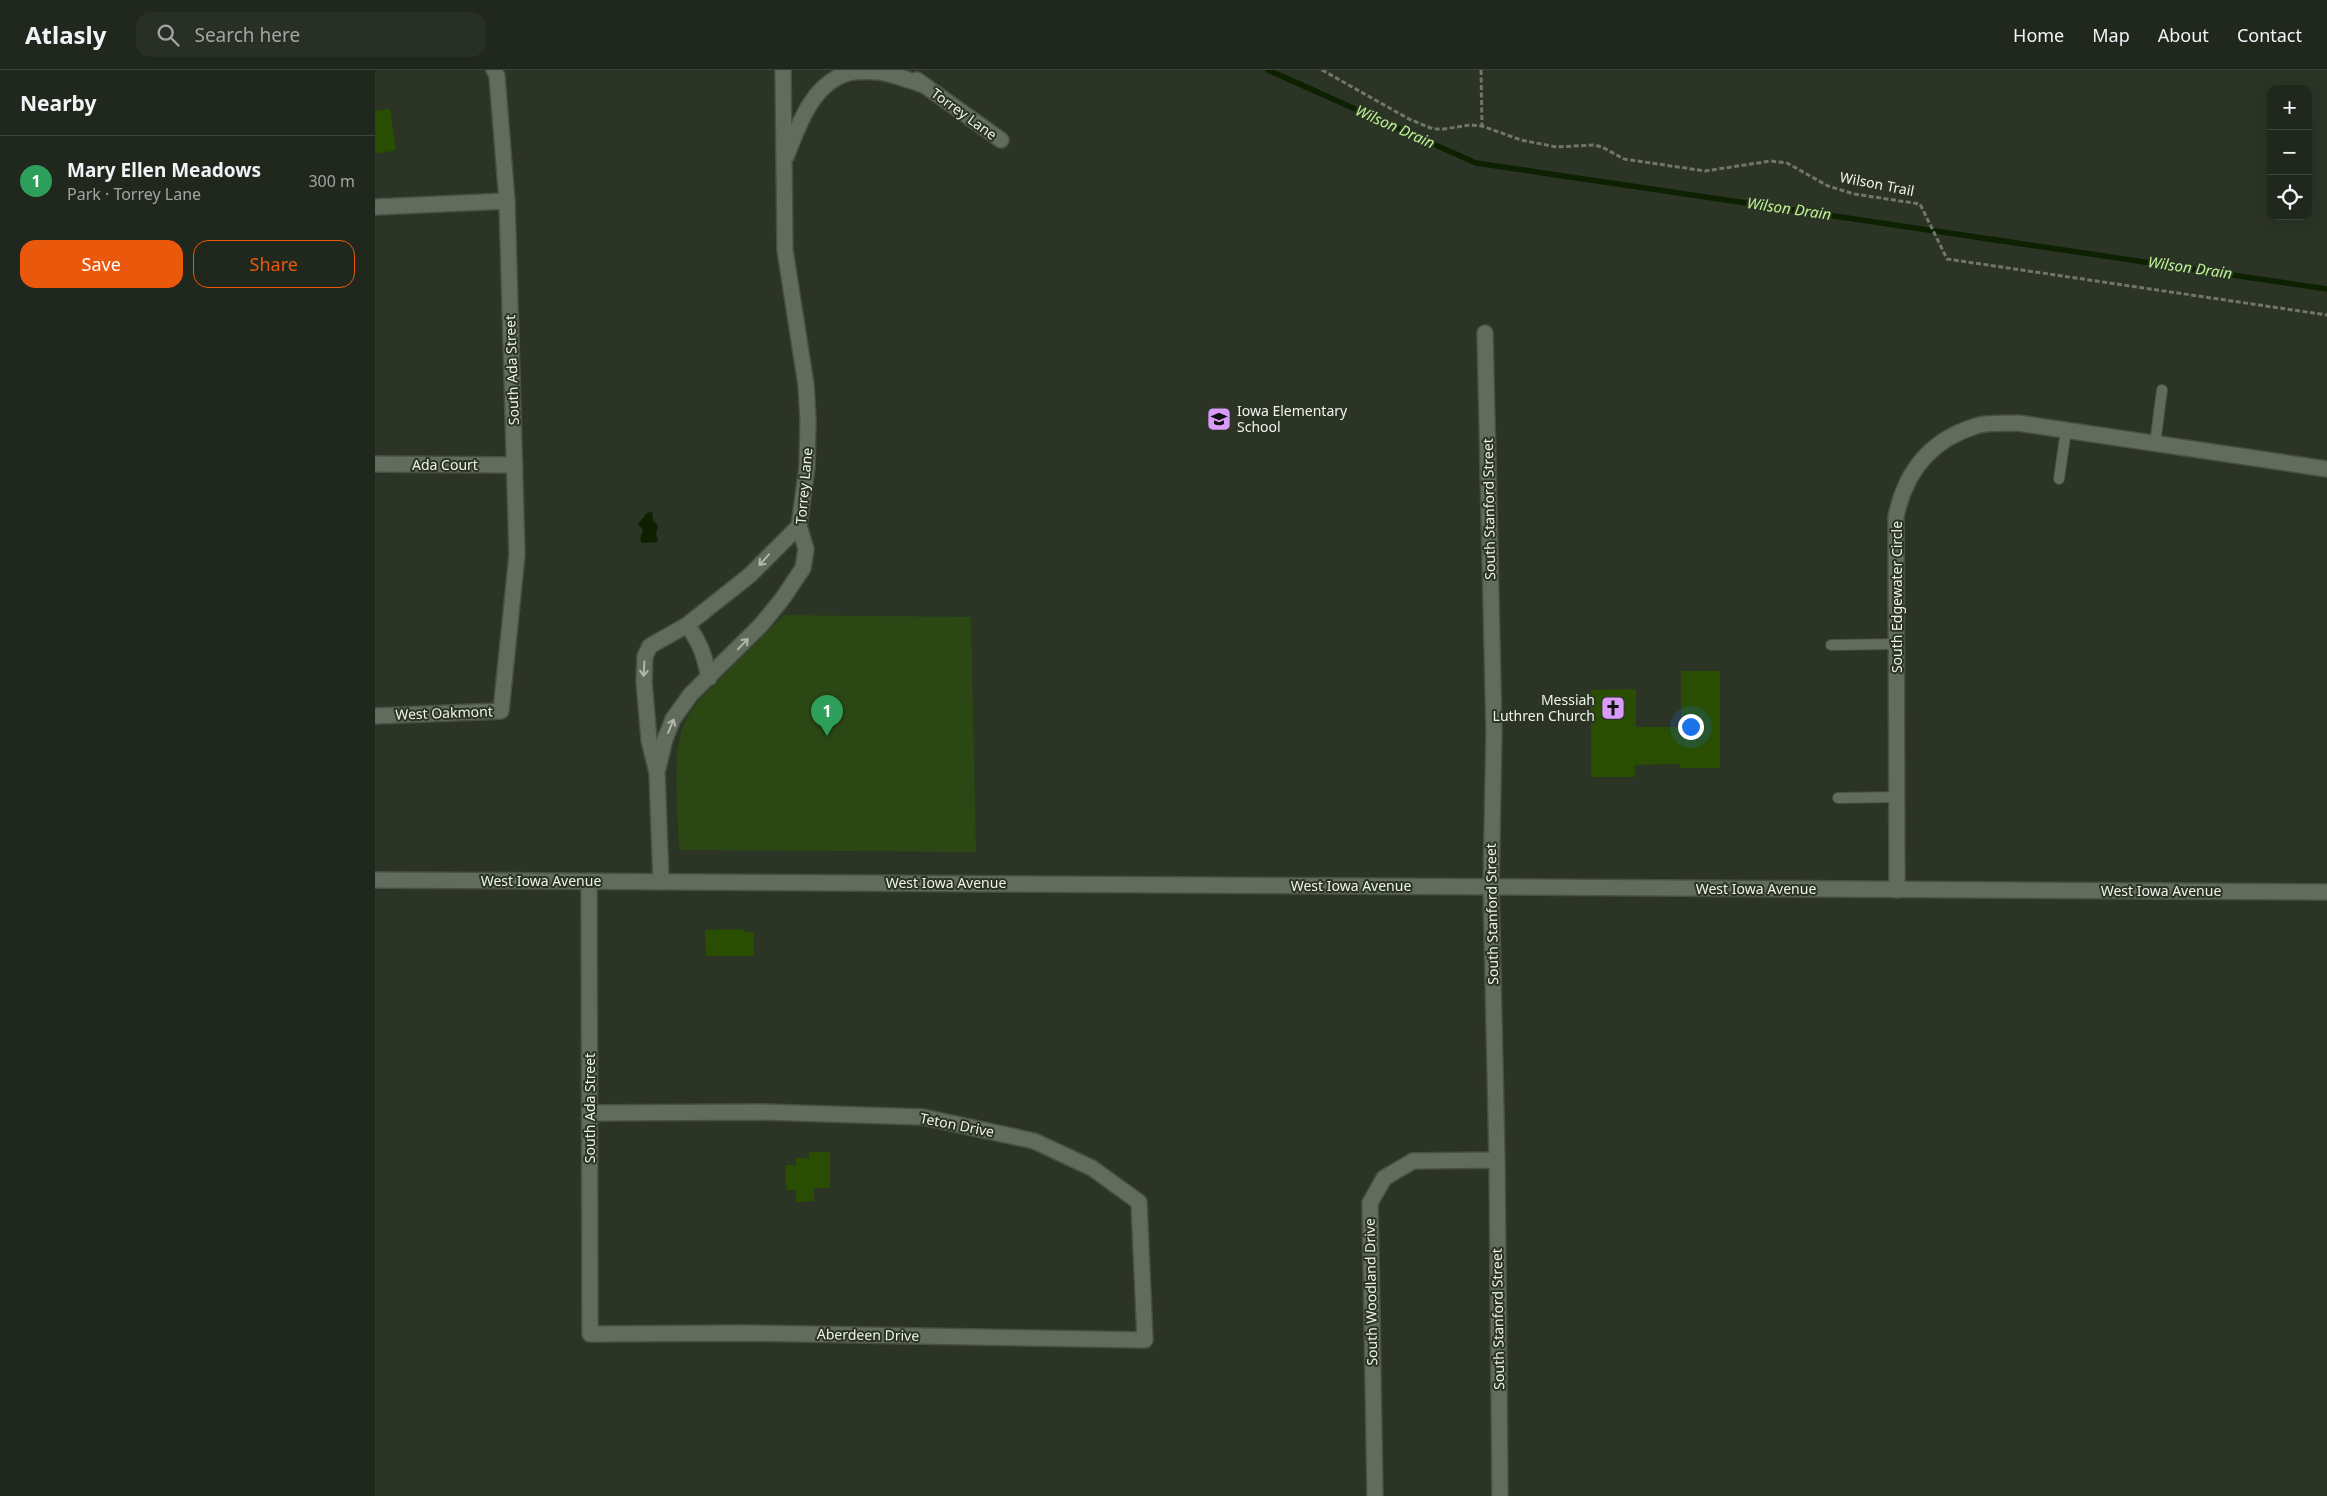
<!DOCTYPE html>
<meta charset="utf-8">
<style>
body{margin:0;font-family:"Noto Sans",sans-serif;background:#282f25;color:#f1f3f6}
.controls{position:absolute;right:15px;top:15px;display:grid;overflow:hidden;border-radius:10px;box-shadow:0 5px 20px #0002}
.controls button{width:45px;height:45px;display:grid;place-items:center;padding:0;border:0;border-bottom:1px solid #3d443b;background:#20271c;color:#f1f3f6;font:25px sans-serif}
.you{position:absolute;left:1315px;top:656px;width:18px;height:18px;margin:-12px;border:4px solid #fff;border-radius:50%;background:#1a73e8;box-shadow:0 0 0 8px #1a73e833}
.badge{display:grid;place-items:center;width:32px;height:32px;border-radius:50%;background:#ea580c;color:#fff;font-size:16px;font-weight:700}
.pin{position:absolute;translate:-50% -41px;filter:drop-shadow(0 1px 2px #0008)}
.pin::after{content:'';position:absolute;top:26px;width:18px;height:15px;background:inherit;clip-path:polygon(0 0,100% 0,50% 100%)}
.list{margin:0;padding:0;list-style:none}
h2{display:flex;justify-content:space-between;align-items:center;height:65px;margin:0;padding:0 20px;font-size:21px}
h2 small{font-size:16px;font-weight:400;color:#a2a5a3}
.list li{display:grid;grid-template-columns:32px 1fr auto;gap:15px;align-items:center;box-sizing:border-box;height:90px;padding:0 20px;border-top:1px solid #3d443b}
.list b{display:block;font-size:19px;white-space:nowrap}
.list p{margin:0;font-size:16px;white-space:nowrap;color:#a2a5a3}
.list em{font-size:16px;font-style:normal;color:#a2a5a3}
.actions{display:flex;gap:10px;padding:15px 20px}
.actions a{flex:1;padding:11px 0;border:1px solid #ea580c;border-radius:15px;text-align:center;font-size:18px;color:#ea580c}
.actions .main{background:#ea580c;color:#fff}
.icon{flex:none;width:28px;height:28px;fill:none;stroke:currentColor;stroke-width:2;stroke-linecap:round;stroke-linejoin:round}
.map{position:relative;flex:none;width:1952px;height:1426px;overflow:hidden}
header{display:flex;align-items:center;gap:30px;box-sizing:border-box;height:70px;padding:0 25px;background:#20271c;border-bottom:1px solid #3d443b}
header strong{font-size:24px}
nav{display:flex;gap:28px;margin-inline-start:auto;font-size:18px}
.search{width:350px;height:45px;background:#282f25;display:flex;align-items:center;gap:12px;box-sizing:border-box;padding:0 18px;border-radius:15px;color:#a2a5a3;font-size:19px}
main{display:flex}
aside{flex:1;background:#20271c}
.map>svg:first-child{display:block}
.green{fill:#2b4713}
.water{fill:#0d2000}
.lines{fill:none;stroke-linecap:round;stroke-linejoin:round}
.stream{stroke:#0d2000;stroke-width:5.5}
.building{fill:#2a4e01}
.lane-casing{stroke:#484f43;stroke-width:12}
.street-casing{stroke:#484f43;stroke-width:18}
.secondary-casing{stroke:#484f43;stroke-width:18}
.path{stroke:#70776a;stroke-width:3;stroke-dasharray:5 2.5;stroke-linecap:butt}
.lane{stroke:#626c5c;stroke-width:10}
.street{stroke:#626c5c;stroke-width:15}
.secondary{stroke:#626c5c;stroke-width:15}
.oneway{stroke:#b0b7ab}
.labels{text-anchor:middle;stroke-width:4;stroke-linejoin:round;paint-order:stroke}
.street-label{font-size:14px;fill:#eff4eb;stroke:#2b3425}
.poi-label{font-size:14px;fill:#eff4eb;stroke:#2b3425;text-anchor:start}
.water-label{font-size:15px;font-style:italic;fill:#bcf494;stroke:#2b3425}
</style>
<header>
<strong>Atlasly</strong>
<div class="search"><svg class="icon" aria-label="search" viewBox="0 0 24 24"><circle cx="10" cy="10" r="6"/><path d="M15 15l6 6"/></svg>Search here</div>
<nav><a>Home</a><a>Map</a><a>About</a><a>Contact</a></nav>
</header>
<main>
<aside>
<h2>Nearby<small></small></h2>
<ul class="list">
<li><span class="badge" style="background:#2e9e5b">1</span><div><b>Mary Ellen Meadows</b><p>Park · Torrey Lane</p></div><em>300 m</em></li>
</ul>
<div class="actions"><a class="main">Save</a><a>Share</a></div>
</aside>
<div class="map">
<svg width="1952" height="1426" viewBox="0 0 1952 1426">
<rect width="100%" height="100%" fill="#2b3425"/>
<!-- green -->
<path class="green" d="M409 545 596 547 601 782 304 780C303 745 297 691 307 659 311 648 318 638 325 629Z"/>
<!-- water -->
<path class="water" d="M277 442 278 450 283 456 281 463 283 472 267 473 265 470 268 460 263 454 272 443Z"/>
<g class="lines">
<!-- stream -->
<path class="stream" d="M893 0 1101 93 1952 219"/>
</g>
<!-- building -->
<path class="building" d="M15 39 21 80 0 84V41Z
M1306 601H1345V698H1305V694L1260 695V707H1216V620L1261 619V657H1306Z
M368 859V862H379V886H331L330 860Z
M434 1082H455V1118H439V1131L421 1132V1120H411L410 1095H421V1088H434Z"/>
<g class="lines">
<!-- lane casing -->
<g class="lane-casing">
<path id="lane" d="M1780 374 1787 320
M1684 409 1691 360
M1456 575 1522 574
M1463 728 1522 727"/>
</g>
<!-- street casing -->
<g class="street-casing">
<path id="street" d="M542 10 626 70
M411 87C423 57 436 16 470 4 478 1 495 1 504 2 519 4 535 11 549 15
M0 137 132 131
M1110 263 1119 662 1116 817 1122 1090 1125 1426
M0 394 140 395
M312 555C325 572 330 587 334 608
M0 646 126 641 142 485 132 131 122 6 119 0
M281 699 274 670 269 611 270 586 275 576 312 555 375 505 424 456
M214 811 215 1264 368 1263 770 1270 764 1132 717 1098 659 1071 548 1047 385 1042 215 1043
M286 812 282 702 290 669 298 649 316 624 386 555 408 528 428 498 431 479 424 456 432 397 433 350 431 315 410 180 408 0
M1522 820 1521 447C1530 402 1555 370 1601 356 1613 352 1630 354 1643 353L1952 399
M1000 1426 995 1133 1009 1108 1038 1091 1122 1090"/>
</g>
<!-- secondary casing -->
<g class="secondary-casing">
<path id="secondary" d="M0 810 1952 822"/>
</g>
<!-- path -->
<path class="path" d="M947 0 1034 49 1058 59H1069L1095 55 1107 56 1146 70 1181 77 1219 75 1227 77 1249 89 1330 101 1396 91 1412 93 1453 116 1479 124 1545 134 1572 189 1952 245
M1106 0 1107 56"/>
<!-- lane -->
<use href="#lane" class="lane"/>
<!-- street -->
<use href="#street" class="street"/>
<!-- secondary -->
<use href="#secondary" class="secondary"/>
</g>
<!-- one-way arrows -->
<defs><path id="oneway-shaft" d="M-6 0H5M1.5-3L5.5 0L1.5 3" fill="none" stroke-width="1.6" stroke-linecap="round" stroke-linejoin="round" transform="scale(1.25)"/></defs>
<g class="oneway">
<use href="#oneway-shaft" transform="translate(389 490) rotate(132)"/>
<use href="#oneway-shaft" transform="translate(368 574) rotate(-46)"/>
<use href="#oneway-shaft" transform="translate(269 599) rotate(93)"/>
<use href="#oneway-shaft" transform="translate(296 656) rotate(-67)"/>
</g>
<!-- icons -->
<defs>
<g id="school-square" transform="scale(1.25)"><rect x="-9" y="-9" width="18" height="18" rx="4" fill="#d89bf8" stroke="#2b3425"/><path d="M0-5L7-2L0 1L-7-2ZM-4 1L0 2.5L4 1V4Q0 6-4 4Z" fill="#111"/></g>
<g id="church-square" transform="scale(1.25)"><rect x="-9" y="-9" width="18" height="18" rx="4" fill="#d89bf8" stroke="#2b3425"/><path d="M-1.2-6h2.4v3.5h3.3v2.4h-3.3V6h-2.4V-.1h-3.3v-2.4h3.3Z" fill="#111"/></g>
</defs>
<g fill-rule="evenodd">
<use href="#school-square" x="844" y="349"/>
<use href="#church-square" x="1238" y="638"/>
</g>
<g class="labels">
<!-- street labels -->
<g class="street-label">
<text transform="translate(589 44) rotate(36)" y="5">Torrey Lane</text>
<text transform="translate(1502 114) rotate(11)" y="5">Wilson Trail</text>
<text transform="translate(137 300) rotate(-92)" y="5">South Ada Street</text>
<text x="70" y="400">Ada Court</text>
<text transform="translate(429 416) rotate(-85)" y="5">Torrey Lane</text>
<text transform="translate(1114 439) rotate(-91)" y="5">South Stanford Street</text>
<text transform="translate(1522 527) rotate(-90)" y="5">South Edgewater Circle</text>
<text transform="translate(69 643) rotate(-2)" y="5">West Oakmont</text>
<text x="166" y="816">West Iowa Avenue</text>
<text x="571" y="818">West Iowa Avenue</text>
<text x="976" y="821">West Iowa Avenue</text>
<text x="1381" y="824">West Iowa Avenue</text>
<text x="1786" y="826">West Iowa Avenue</text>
<text transform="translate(1117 844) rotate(-91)" y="5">South Stanford Street</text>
<text transform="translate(215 1038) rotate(-90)" y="5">South Ada Street</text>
<text transform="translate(582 1055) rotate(11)" y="5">Teton Drive</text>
<text transform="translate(996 1222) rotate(-91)" y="5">South Woodland Drive</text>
<text transform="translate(1123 1249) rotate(-91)" y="5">South Stanford Street</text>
<text transform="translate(493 1265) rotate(1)" y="5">Aberdeen Drive</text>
</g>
<!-- poi labels -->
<g class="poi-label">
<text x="862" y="346">Iowa Elementary<tspan x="862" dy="16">School</tspan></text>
<text x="1220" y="635" text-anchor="end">Messiah<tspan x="1220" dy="16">Luthren Church</tspan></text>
</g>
<!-- water labels -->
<g class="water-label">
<text transform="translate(1020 57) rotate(24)" y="5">Wilson Drain</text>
<text transform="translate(1414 139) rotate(8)" y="5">Wilson Drain</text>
<text transform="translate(1815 198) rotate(8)" y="5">Wilson Drain</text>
</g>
</g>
</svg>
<div class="controls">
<button>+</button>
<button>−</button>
<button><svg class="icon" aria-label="locate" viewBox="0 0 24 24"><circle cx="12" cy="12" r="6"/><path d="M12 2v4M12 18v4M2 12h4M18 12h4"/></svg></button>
</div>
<div class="you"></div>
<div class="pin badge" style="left:452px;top:666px;background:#2e9e5b">1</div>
</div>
</main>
